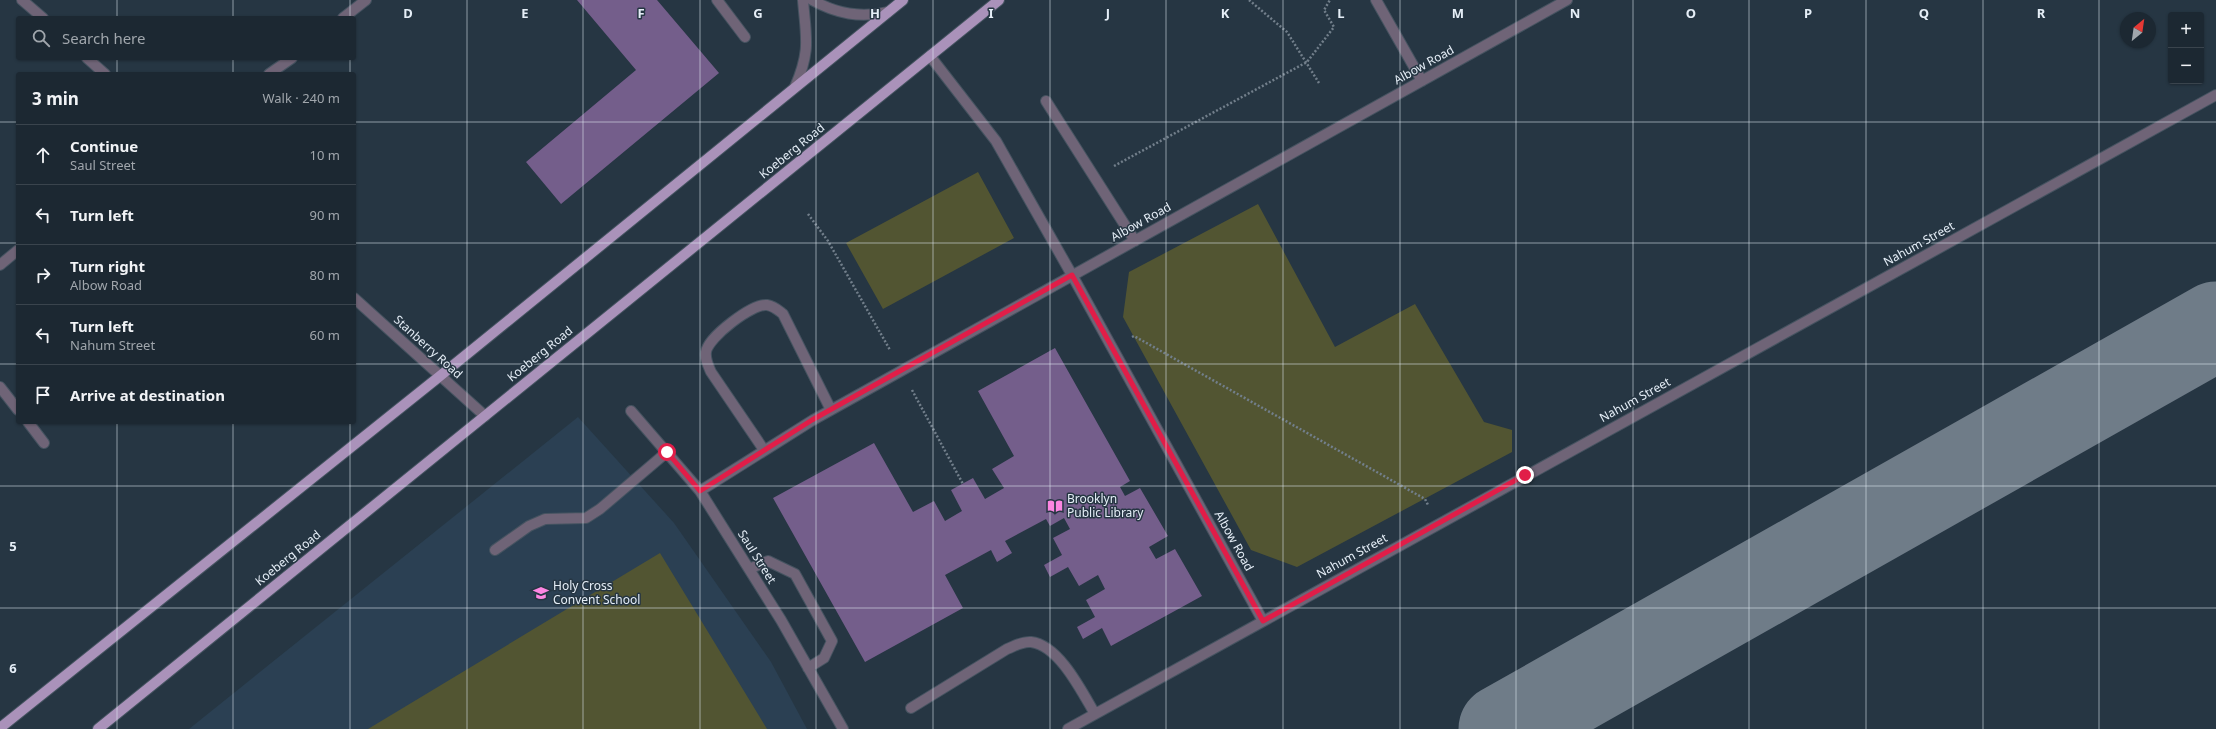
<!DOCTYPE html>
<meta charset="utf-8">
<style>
body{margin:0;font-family:"Noto Sans",sans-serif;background:#25303a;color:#f1f3f6}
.controls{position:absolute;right:12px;top:12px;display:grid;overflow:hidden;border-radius:4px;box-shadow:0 1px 3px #0004}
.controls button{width:36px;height:36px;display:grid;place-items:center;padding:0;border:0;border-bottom:1px solid #3a444d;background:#1c2832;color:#f1f3f6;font:20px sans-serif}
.compass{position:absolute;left:2120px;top:12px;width:36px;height:36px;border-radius:50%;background:#1c2832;box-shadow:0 1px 3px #0004;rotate:29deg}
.stop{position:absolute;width:12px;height:12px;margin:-9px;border:3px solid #e11d48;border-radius:50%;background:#fff}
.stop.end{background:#e11d48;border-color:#fff;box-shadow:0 1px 4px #0008}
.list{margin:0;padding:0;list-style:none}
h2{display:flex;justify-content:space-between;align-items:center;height:52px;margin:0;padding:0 16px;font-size:17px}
h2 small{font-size:13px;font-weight:400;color:#a0a6ac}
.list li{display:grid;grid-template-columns:26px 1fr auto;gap:12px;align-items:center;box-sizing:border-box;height:60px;padding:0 16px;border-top:1px solid #3a444d}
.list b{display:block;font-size:15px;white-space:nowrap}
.list p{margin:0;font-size:13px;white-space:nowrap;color:#a0a6ac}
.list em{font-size:13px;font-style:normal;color:#a0a6ac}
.icon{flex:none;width:22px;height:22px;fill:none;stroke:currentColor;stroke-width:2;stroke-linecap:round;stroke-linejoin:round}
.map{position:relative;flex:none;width:2216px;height:729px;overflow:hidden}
.search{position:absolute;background:#1c2832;box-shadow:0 1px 3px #0004;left:16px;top:16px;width:340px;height:44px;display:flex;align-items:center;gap:10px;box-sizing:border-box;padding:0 14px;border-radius:4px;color:#a0a6ac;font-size:15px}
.panel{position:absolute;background:#1c2832;box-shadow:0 1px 3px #0004;left:16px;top:72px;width:340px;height:352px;border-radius:4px}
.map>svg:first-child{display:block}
.built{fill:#2b4053}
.green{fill:#525532}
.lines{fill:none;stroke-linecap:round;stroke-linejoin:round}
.taxiway{stroke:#6f7c88;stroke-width:89}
.building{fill:#745e8b}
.minor-casing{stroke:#455360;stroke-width:12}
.major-casing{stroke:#455360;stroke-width:12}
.path{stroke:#727f8b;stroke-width:2.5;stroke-dasharray:2 2;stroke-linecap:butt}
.minor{stroke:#6f6477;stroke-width:10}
.major{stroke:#aa92ba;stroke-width:10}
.route{stroke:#e11d48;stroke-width:5}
.grid{fill:none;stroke:#e5eef7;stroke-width:1;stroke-opacity:0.55}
.labels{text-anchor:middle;stroke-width:3;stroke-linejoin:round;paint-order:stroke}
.street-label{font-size:12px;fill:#e5eef7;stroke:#263643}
.poi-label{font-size:12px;fill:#e5eef7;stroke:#263643;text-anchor:start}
.grid-label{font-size:13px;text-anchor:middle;font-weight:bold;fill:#e5eef7;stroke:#263643;stroke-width:3;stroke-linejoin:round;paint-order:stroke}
</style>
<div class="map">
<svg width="2216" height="729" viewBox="0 0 2216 729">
<rect width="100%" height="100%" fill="#263643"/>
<!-- built -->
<path class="built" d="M578 417 674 523 771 662 807 729H189Z"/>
<!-- green -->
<path class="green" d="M978 172 1014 238 883 309 846 243Z
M1258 204 1335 347 1415 304 1484 422 1512 430V452L1297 567 1251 550 1123 317 1129 272Z
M660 553 767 729H368Z"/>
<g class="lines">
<!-- taxiway -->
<path class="taxiway" d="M1503 729 2216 326"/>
</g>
<!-- building -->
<path class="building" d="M577 0H657L719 73 561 204 526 162 636 70Z
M1055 348 1130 481 1120 487 1125 496 1140 488 1168 536 1149 547 1156 559 1175 549 1202 596 1111 646 1102 628 1083 639 1077 627 1095 617 1086 600 1105 589 1098 575 1079 586 1068 567 1050 577 1044 565 1062 555 1053 538 1070 529 1064 518 1050 526 1046 519 1005 541 1012 553 997 562 991 550 945 575 963 608 865 662 773 498 874 443 913 512 934 501 945 521 962 511 951 490 973 478 985 499 1004 488 992 469 1014 456 978 391Z"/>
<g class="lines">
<!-- minor casing -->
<g class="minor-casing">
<path id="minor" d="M22 0 43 18
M717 0 745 37
M812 0C837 14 860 18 888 12
M1376 0 1422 81
M343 18 366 0
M930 56 996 141 1072 275 1263 621
M87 58 105 74
M269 74 292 58
M795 87C811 50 806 38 803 0
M1046 101 1135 241
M0 265 18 250
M354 298 485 416
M0 387 18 410
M631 411 700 491 781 620 843 729
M28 422 44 443
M764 450 711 372C708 365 705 360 706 352 708 337 753 303 767 305 774 306 778 310 783 314L831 410
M700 491 813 420 1567 0
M495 550 529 526 545 519 586 518 600 509 667 452
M749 569 768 561 795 574 832 641 824 658 808 668
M911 708 1007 649C1015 646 1022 641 1031 642 1059 645 1082 692 1095 714
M1068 729 2216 95"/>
</g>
<!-- major casing -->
<g class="major-casing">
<path id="major" d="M0 728 440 376 903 0
M98 729 999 0"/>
</g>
<!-- path -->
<path class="path" d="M1249 0 1287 32 1319 83
M1114 166 1307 62 1334 27 1324 10 1330 0
M808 214 828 241 890 350
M1132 337 1134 336 1425 499 1428 505
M912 390 963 484"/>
<!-- minor -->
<use href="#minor" class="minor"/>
<!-- major -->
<use href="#major" class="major"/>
</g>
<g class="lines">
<!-- route -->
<path class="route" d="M667 452 700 491 812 420 1072 275 1263 621 1525 475"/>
</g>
<!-- grid -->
<path class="grid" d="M117 0V18M233 0V18M350 0V18M467 0V729M583 0V729M700 0V729M816 0V729M933 0V729M1050 0V729M1166 0V729M1283 0V729M1400 0V729M1516 0V729M1633 0V729M1749 0V729M1866 0V729M1983 0V729M2099 0V729M117 58V74M233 58V74M350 58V74M0 122H18M354 122H2216M0 243H18M354 243H2216M0 364H18M354 364H2216M117 422V729M233 422V729M350 422V729M0 486H2216M0 608H2216"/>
<!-- icons -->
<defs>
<g id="library-bare" transform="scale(1.2)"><path d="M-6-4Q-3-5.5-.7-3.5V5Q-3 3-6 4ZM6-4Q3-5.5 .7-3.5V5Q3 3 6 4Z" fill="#fd86e2" stroke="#263643" stroke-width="2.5" paint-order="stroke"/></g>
<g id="school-bare" transform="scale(1.2)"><path d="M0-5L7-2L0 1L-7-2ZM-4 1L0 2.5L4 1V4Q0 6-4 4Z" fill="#fd86e2" stroke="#263643" stroke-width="2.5" paint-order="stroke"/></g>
</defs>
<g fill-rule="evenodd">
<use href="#library-bare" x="1055" y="506"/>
<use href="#school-bare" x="541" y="593"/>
</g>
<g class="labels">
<!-- street labels -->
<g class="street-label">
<text transform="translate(1424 65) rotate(-29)" y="4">Albow Road</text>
<text transform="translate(792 151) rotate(-39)" y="4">Koeberg Road</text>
<text transform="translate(1141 222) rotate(-29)" y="4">Albow Road</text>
<text transform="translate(1919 244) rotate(-29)" y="4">Nahum Street</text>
<text transform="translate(428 347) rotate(42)" y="4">Stanberry Road</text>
<text transform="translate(540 354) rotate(-39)" y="4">Koeberg Road</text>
<text transform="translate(1635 400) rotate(-29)" y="4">Nahum Street</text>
<text transform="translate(1234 541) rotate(61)" y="4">Albow Road</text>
<text transform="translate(1352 556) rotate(-29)" y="4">Nahum Street</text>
<text transform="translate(757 557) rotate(58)" y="4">Saul Street</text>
<text transform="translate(288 558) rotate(-39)" y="4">Koeberg Road</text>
</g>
<!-- poi labels -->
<g class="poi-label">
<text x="1067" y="503">Brooklyn<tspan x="1067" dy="14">Public Library</tspan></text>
<text x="553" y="590">Holy Cross<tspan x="553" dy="14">Convent School</tspan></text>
</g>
</g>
<g class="grid-label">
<text x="408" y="18">D</text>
<text x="525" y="18">E</text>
<text x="641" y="18">F</text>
<text x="758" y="18">G</text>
<text x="875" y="18">H</text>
<text x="991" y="18">I</text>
<text x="1108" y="18">J</text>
<text x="1225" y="18">K</text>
<text x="1341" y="18">L</text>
<text x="1458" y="18">M</text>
<text x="1575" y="18">N</text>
<text x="1691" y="18">O</text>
<text x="1808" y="18">P</text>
<text x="1924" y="18">Q</text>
<text x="2041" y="18">R</text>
<text x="13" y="551">5</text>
<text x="13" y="673">6</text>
</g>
</svg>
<div class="controls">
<button>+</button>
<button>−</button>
</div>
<svg class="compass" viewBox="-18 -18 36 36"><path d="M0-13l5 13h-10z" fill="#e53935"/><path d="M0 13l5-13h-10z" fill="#a0a6ac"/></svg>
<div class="stop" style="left:667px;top:452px"></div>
<div class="stop end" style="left:1525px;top:475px"></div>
<div class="search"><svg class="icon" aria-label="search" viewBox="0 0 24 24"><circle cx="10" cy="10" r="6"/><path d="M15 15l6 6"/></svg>Search here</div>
<section class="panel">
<h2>3 min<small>Walk · 240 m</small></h2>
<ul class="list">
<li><svg class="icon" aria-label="ahead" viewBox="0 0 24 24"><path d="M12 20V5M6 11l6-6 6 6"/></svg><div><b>Continue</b><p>Saul Street</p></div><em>10 m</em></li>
<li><svg class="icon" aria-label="left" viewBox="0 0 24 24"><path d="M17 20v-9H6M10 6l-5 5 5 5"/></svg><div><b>Turn left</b></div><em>90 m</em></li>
<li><svg class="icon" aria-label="right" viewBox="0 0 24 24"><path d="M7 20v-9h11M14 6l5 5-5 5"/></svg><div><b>Turn right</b><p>Albow Road</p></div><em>80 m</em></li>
<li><svg class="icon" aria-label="left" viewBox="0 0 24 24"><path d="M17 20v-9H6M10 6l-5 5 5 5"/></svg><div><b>Turn left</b><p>Nahum Street</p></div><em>60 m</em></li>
<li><svg class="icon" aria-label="arrive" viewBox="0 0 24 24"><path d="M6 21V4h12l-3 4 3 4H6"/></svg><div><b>Arrive at destination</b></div></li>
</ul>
</section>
</div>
